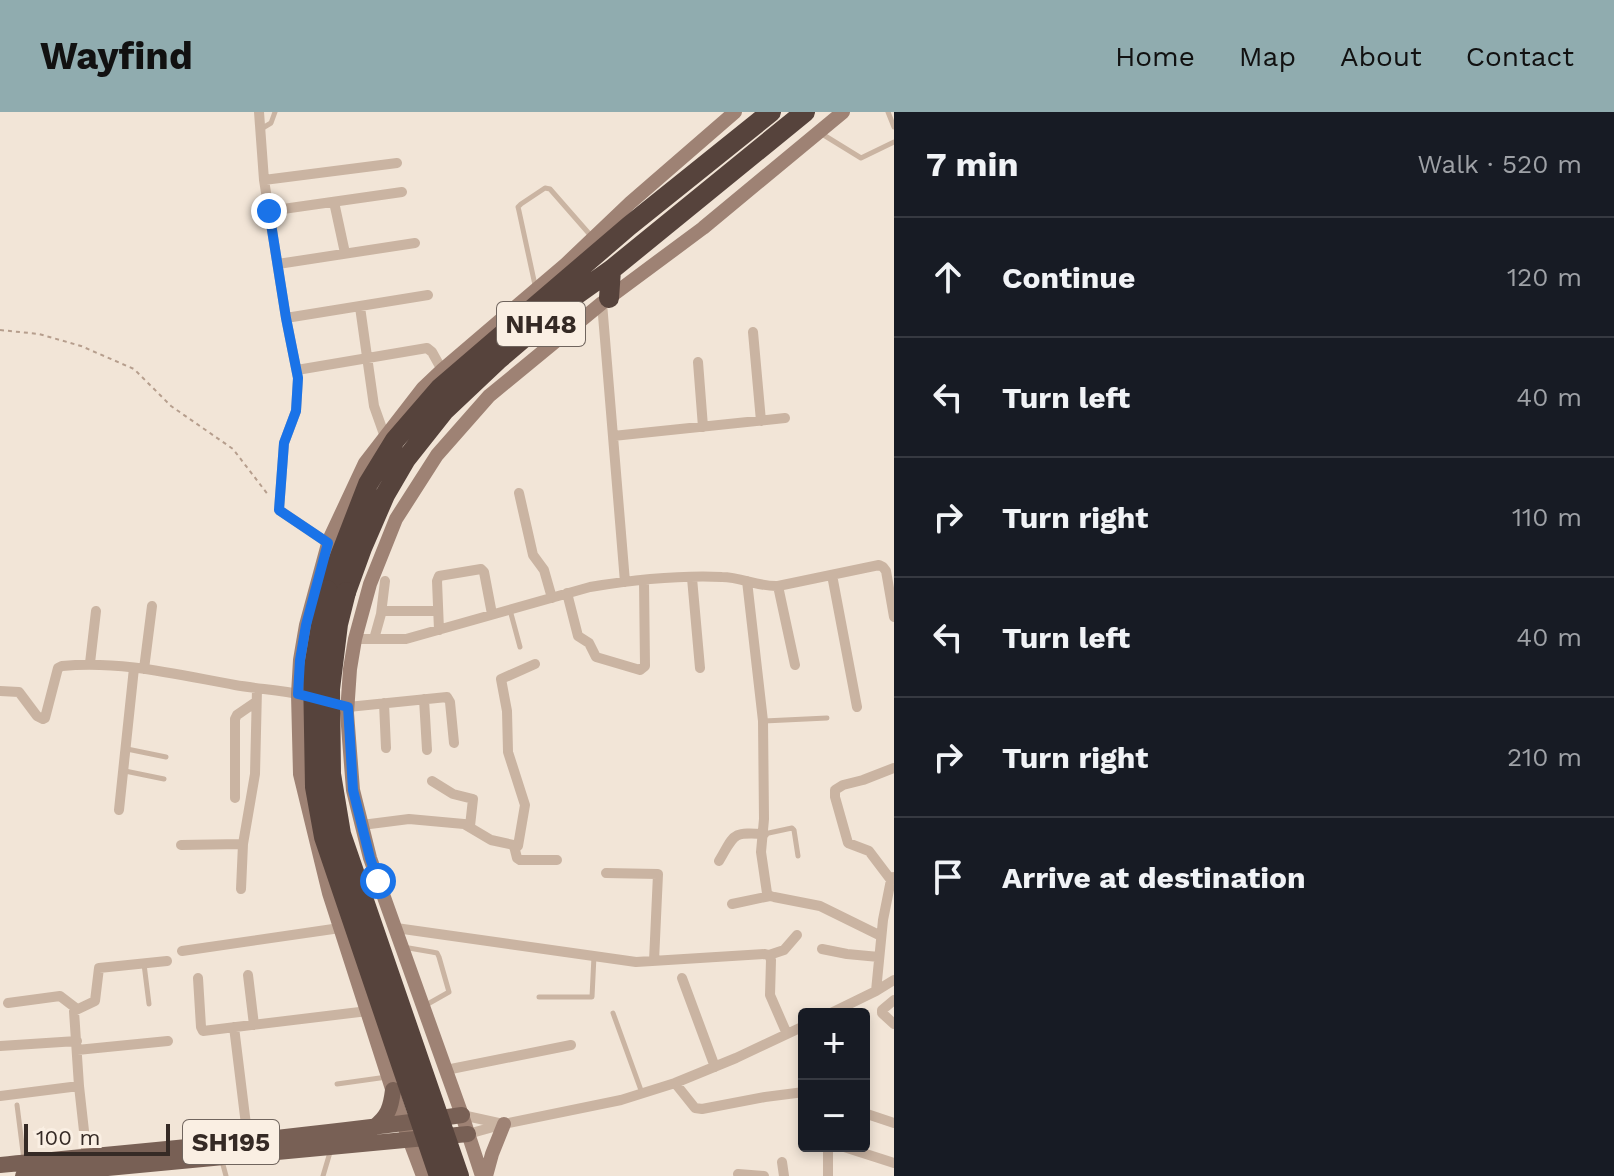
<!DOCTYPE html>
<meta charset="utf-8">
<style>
body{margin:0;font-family:"Work Sans",sans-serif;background:#242831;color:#f1f3f6}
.controls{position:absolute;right:24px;bottom:24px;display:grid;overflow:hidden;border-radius:8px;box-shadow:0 4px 12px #0003}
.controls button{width:72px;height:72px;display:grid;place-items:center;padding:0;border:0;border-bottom:2px solid #363941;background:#171b24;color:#f1f3f6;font:40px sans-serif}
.scale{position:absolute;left:24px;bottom:20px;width:146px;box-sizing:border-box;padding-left:8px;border:4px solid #352a25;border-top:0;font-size:22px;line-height:28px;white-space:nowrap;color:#352a25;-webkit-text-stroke:6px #faefe3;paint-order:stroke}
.stop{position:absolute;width:24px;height:24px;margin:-18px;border:6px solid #1a73e8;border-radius:50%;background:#fff}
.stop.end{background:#1a73e8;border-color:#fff;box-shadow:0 2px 8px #0008}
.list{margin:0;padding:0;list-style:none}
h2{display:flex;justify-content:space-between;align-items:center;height:104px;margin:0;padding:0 32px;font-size:34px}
h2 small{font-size:26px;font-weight:400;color:#9ea1a6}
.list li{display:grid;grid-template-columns:52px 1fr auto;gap:24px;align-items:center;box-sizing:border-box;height:120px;padding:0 32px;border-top:2px solid #363941}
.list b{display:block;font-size:30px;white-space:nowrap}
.list em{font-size:26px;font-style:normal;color:#9ea1a6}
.icon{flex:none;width:44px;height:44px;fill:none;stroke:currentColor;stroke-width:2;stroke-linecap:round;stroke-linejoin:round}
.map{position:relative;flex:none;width:894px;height:1064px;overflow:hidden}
header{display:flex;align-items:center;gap:48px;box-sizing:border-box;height:112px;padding:0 40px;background:#90acaf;color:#111}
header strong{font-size:38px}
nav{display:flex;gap:44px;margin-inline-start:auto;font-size:28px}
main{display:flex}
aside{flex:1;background:#171b24}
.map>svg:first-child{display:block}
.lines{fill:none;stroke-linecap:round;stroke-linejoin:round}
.path{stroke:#b69e8d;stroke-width:2;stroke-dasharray:4 4;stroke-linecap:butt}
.lane{stroke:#cab4a2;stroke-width:5}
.street{stroke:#cab4a2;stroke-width:10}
.secondary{stroke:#9e8274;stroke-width:14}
.primary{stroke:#786055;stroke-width:16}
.highway{stroke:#56433c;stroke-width:20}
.highway-bridge{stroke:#56433c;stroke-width:20}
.route{stroke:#1a73e8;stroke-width:10}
.labels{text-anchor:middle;stroke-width:7;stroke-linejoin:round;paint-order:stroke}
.shield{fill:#faefe3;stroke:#70655e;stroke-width:2}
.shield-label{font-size:26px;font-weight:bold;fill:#352a25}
</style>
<header>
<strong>Wayfind</strong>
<nav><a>Home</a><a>Map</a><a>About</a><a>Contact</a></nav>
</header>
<main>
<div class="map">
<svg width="894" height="1064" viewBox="0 0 894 1064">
<rect width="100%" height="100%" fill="#f2e5d7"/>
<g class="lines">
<!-- path -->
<path class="path" d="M0 218 39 222 81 234 134 257 171 294 233 337 269 384"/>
<!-- lane -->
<path class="lane" d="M888 0 894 15
M261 17 271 11 275 0
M822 22 861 46 894 30
M535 173 519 99 518 95 521 92 545 76 550 77 592 125
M510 498 520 535
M764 609 827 606
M127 637 166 645
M125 659 164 667
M764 722 792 716 794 718 798 744
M403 835 432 840 437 841 439 845 449 880 426 893
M144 852 149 892
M539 885H592L594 844
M613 901 642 981
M337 972 387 965
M17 993 24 1048
M222 1049 226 1064
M323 1064 331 1037"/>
<!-- street -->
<path class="street" d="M259 0 264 68 286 206 298 266 296 299 284 331 279 398 328 431
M264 68 397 51
M334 90 345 141
M269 99 402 80
M278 152 415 131
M602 191 625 470
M360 195 374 294 385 325
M286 206 428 183
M753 220 761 309
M698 250 703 315
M297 258 427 236 432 240 442 258
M613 324 785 306
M519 381 533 443 544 458 552 486
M832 463 857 595
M692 466 700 556
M747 469 763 609 764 707 761 740 767 781 770 784 774 785 820 794 881 824
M778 474 795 553
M567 481 578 524 589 531 596 545 640 558 645 554 644 469
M382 499H438
M439 518 437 469 439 464 481 457 484 460 492 502
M355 527H406L590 475C633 468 679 463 722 465 741 465 759 475 778 474L879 453 883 455 886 459 894 505
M374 527 381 502 385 469
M90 551 96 499
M144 557 152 494
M0 579 19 580 37 604 43 607 45 606 58 556 62 554C120 548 179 563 235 573 258 577 281 578 303 583
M424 587 427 638
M384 591 386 636
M342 593 348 595 447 585 450 590 454 631
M432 669 453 682 473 687 470 714
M235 686V607L237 603 256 590
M119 698 134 556
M362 713 409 707 464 712 491 728 518 734 525 693 508 640 507 599 501 567 535 552
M181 733 243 732
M514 734 517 746 520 748H557
M719 749C735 722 731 720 764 722
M606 761 658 762 654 849
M891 768 869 739 848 731 835 685V678L843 673 863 668 894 656
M241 777 243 732 255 662 257 577
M732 792 770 784
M396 816 636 850 765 842 769 843 771 848 770 883 787 922
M822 837 847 842 879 845
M182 839 340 816
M769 843 784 838 797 823
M248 863 254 913
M198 866 201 915 203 919 368 899
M682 866 715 955
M876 879 883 808 891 768 894 765
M894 888 882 898V901L894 912
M8 891 60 884 77 897
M829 902 876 879 894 868
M234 915 248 1029
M0 934 77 929
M77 938 168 929
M446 958 571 933
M675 971 695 996 702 997 765 985 804 980
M0 984 79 974
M864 1001 894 1011
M462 1003 503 1012
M468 1022 504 1012 621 988 675 971 736 946 804 914
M828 1034V1064
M841 1034 894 1051
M87 1046 79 974 74 899 95 889 99 856 167 849
M782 1050 784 1064
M738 1062 764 1064"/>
<!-- secondary -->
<path class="secondary" d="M423 1064 403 1011 329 781 300 662 298 582 300 548 306 513 329 428 365 351 423 276 442 258 566 152 630 91 735 0
M482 1064 462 1003 370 746 353 678 347 601 350 557 355 527 370 472 396 407 437 343 489 284 602 191 703 116 843 0
M486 1064 492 1042 504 1012"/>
<!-- primary -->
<path class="primary" d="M374 1015C388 1005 391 995 393 978
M0 1053C154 1038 309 1025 462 1003
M23 1064 468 1022"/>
<!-- highway -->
<path class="highway" d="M609 186 611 158
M327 478 368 372 395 328 440 276 629 114 771 0
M346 480 362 436 385 383 406 347 444 299 498 248 566 190 611 158 805 0"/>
<!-- highway-bridge -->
<path class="highway-bridge" d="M327 478 313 561 315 675 324 725 439 1064
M346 480 338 512 330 577 331 662 341 722 459 1064"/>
</g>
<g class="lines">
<!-- route -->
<path class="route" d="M269 99 286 206 298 266 296 299 284 331 279 398 328 431 306 513 300 548 298 582 348 595 353 678 370 746 378 769"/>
</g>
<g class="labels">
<!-- shield labels -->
<g class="shield">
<rect x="497" y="190" width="88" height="44" rx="6"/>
<rect x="183" y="1008" width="96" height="44" rx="6"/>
</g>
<g class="shield-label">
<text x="541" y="221">NH48</text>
<text x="231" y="1039">SH195</text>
</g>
</g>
</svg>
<div class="controls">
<button>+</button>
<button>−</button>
</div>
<div class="scale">100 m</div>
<div class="stop" style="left:378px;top:769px"></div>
<div class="stop end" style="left:269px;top:99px"></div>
</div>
<aside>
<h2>7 min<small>Walk · 520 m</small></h2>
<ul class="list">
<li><svg class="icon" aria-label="ahead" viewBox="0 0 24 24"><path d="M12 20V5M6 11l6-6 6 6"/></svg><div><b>Continue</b></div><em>120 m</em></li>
<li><svg class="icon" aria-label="left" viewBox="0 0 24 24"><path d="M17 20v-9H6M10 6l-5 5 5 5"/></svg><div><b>Turn left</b></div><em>40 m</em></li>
<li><svg class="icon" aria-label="right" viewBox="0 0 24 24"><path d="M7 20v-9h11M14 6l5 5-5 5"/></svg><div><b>Turn right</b></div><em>110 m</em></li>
<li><svg class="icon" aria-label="left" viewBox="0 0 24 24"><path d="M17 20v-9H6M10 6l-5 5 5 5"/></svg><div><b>Turn left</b></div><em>40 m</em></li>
<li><svg class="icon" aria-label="right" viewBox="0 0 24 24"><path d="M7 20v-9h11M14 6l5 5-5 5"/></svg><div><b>Turn right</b></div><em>210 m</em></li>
<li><svg class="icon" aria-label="arrive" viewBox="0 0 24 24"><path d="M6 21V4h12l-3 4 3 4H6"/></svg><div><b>Arrive at destination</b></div></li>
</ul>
</aside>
</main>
